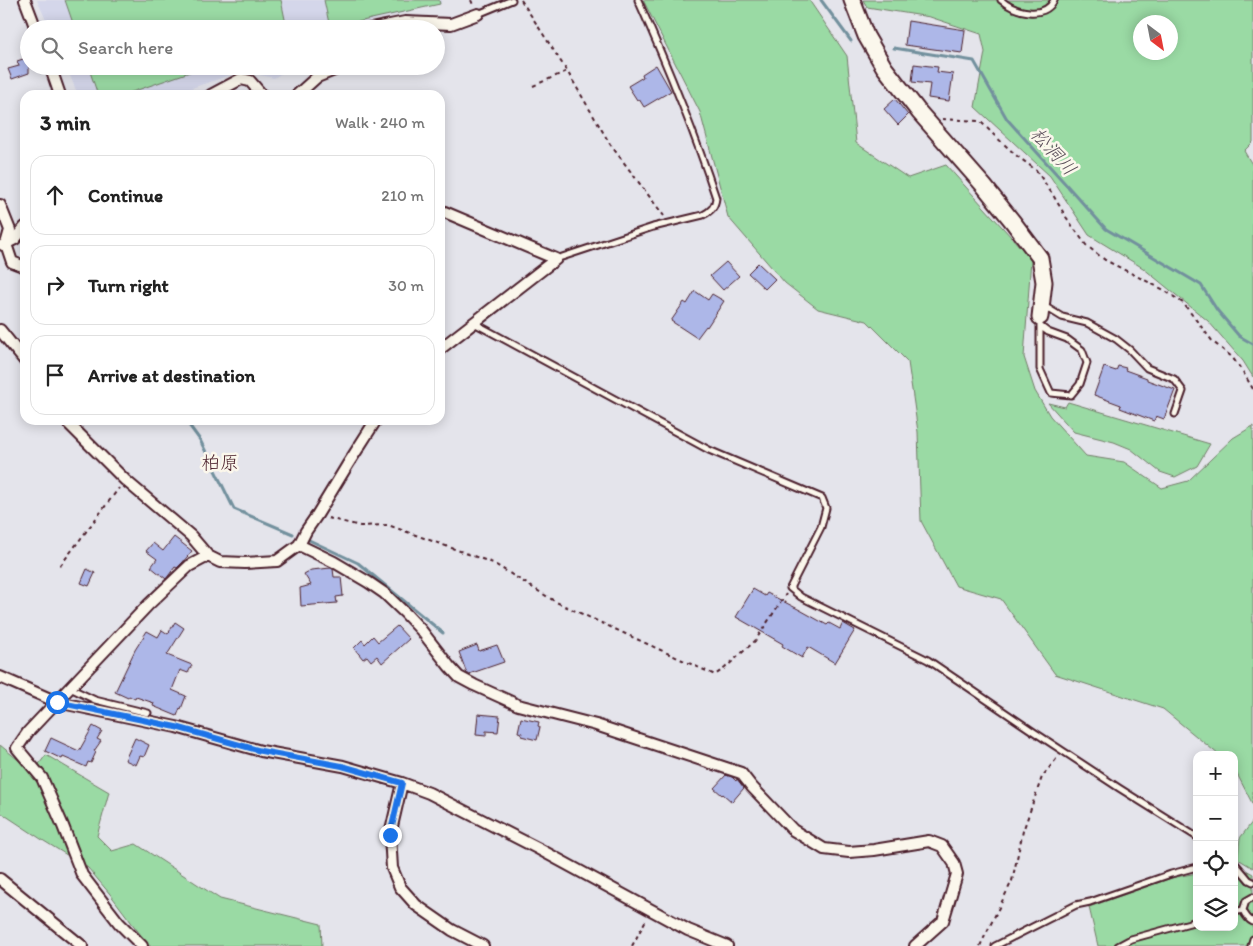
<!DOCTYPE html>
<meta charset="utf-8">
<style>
body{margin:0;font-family:Itim,"Klee One",sans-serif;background:#f6f6f6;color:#222}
.controls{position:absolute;right:15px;bottom:15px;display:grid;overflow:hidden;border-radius:10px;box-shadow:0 2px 12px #0003}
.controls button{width:45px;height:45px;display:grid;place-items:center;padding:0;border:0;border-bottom:1px solid #e0e0e0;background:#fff;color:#222;font:25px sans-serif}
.compass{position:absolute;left:1133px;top:15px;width:45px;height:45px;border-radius:50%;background:#fff;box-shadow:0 2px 12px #0003;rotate:148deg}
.stop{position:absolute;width:15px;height:15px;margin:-11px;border:4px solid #1a73e8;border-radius:50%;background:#fff}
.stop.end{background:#1a73e8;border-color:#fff;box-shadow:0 1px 5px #0008}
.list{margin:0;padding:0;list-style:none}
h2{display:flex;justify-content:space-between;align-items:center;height:65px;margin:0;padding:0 20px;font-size:21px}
h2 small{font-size:16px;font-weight:400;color:#767676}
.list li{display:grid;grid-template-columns:32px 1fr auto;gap:15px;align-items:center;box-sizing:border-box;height:80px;margin:0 10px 10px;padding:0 10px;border:1px solid #e0e0e0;border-radius:15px}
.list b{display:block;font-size:19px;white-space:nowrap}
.list em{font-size:16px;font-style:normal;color:#767676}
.icon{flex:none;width:28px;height:28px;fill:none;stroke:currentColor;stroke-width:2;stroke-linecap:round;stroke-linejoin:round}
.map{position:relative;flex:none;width:1253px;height:946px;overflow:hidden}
.search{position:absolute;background:#fff;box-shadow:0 2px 12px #0003;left:20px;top:20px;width:425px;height:55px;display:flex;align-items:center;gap:12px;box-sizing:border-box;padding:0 18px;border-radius:28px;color:#767676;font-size:19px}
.panel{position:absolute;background:#fff;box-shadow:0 2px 12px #0003;left:20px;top:90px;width:425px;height:335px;border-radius:15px}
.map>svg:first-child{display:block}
.built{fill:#d4d6ea}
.green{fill:#9adaa4;stroke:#727c68;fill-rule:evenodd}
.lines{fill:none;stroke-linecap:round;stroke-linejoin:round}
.stream{stroke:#72909d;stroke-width:3}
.building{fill:#adb7e8;stroke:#4a1f2b}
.lane-casing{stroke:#4a1f2b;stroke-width:9}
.street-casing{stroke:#4a1f2b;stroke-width:14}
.secondary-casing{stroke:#4a1f2b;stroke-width:19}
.path{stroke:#4a1f2b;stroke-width:2;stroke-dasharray:4 4;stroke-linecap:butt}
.lane{stroke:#fbf7ec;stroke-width:5}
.street{stroke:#fbf7ec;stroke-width:10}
.secondary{stroke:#fbf7ec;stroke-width:15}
.route{stroke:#1a73e8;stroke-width:6}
.labels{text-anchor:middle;stroke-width:5;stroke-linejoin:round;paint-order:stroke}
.water-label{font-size:19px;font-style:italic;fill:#5a4e5a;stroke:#fbf7ec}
.neighbourhood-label{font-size:19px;fill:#4a1f2b;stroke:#fbf7ec}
</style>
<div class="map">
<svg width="1253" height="946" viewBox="0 0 1253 946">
<rect width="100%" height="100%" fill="#e4e4eb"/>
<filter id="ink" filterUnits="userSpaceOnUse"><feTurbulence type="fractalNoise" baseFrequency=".02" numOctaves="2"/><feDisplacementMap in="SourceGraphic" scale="10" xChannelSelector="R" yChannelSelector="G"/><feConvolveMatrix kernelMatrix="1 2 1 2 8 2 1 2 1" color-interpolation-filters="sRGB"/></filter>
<g filter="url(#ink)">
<!-- built -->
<path class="built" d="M37 0H442L440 4 361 23 352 29H50Z
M66 66H293L274 78 242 71 171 95H78Z"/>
<!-- green -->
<path class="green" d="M65 0H281L287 29H75Z
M324 0H439L440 4 330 28Z
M643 0H809L847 56 856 143 908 178 946 165 1031 259 1024 357 1035 391 1050 416 1086 456 1124 462 1162 488 1188 481 1233 438 1253 426V805L1234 768V755H1219L1163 709 1055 674 1001 599 956 586 921 521 918 432 908 362 867 321 818 309 785 283 728 217 700 112Z
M863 0H1253V142L1244 151 1253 166V377L1243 361 1208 321 1143 268 1089 235 1050 176 975 107 985 52 981 34 930 17 867 7ZM1140 22H1170V52H1140Z
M88 66H207L123 95H98Z
M1068 402 1210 444 1197 466 1175 477 1160 472 1131 449 1114 442 1074 432 1048 403 1065 407Z
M0 745 33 772 46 755 109 792 97 836 112 851 136 844 220 899 321 924 322 946H149L110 894 88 868 44 841 0 812Z
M1253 821V868L1238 859 1240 838Z
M1235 864 1253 874V946H1098L1089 907 1171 878 1197 873V927H1234V865Z"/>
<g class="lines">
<!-- stream -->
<path class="stream" d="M821 0 851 41
M894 48 974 61 1007 119 1106 229 1201 285 1217 310 1239 336 1253 344
M183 420 189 425 200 440 234 509 293 534
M307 539 358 563 443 633"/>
</g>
<!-- building -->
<path class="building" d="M908 21 965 30 962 53 905 45Z
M26 58 29 65V73L12 79 8 69 19 66 17 61Z
M914 64 938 67 937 72 953 74 949 101 928 98 930 84 912 82Z
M656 65 671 91 644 107 639 99 637 100 628 86 643 77 642 74Z
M895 99 908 115 898 125 884 109Z
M726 262 739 276 723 290 710 276Z
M758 263 775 279 765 289 748 273Z
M695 291 708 300 712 294 724 301 707 327 706 326 697 338 671 321 684 302 687 304Z
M1118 366 1126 368 1125 370 1147 378V380L1175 390 1164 419 1156 416 1154 421 1120 408 1121 405 1094 395 1104 367 1116 371Z
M174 537 192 551 183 562 177 568 175 567 166 579 151 567 157 559 146 551 153 543 163 551Z
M331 568 333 569 334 577H341L343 596 336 597 337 603 301 606 300 588 311 585 304 574 311 570Z
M87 569 95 573 89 586 81 583Z
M753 589 765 596 767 593 800 610 827 625 829 623 840 629 843 623 855 630 835 663 808 647 802 658 782 646 783 644 736 617Z
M175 622 184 628 167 655 192 665 188 673 180 670 172 690 186 696 181 709 180 708 177 716 153 706 154 703 136 697 135 699 129 696 128 698 115 692 135 650 147 631 158 637 162 630 168 634Z
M397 626 409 639 382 663 377 656 371 661 367 656 363 659 354 648 362 640 365 644 373 636 378 642Z
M477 645 479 651 497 645 504 662 469 674H467L459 652Z
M478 714 500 716 498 732 486 731V736L476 735Z
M521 718 539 722 538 726 540 727 537 740 521 736 522 733 518 732Z
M93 726 102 731 97 739 101 741 94 751 96 752 91 763 88 762 86 767 63 757 62 759 45 751 51 738 79 751Z
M135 738 149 745 144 757 140 756 136 765 125 760Z
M726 775 732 777 736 781 737 779 744 788 732 802 723 794 722 795 714 788Z"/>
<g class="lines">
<!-- lane casing -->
<g class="lane-casing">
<path id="lane" d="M1001 0C1014 12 1045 20 1054 0
M478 14 512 0
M556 259 653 227 703 215C711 211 715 207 716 198 694 131 667 65 638 0
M1044 306 1062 317 1087 323 1116 339 1130 350 1147 368 1174 379 1183 391 1175 414
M474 323 709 450 822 498 826 508 821 527 790 588 801 597 928 660 1034 732 1119 788 1197 837
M1040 326 1048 332 1067 339 1082 350 1087 363 1080 384 1071 395 1051 393 1040 369V320
M70 688 95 700 148 713
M1234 862 1249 880 1253 882
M1253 897 1246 901 1243 910C1245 915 1247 919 1253 922
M1234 912 1243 910
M995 946 1076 905 1090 902 1171 874 1197 867
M1118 946 1131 939 1197 921
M1251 946 1253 939"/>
</g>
<!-- street casing -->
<g class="street-casing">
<path id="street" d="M25 0 36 29
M370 29 405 22 451 24 478 14
M50 66 60 95
M211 95 241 79 250 81 262 95
M297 95 317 77 344 66
M0 205 10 230 6 244 12 262 25 267
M440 210 556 259 440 349
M3 245 15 239 25 227
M0 330 25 361
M65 420 125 480 191 536 208 556 220 562 245 563 277 561 299 545 306 531 317 515 348 464 376 420
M299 545 334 562 368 582 384 593 406 614 421 630 449 666 459 677 474 685 518 705 596 725 741 773 752 787 793 830 824 849 849 852 874 850 929 841 942 846 954 863 957 874 943 921 915 946
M0 677 57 702 176 727 261 751 343 766 402 783 429 793 539 849 688 930 727 946
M402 783 390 835 392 868 400 887 416 905 452 930 483 946
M0 879 82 946
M142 946 119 923 82 875 63 826 42 778 17 748 28 732 149 604 189 566 208 556"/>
</g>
<!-- secondary casing -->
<g class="secondary-casing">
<path id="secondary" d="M852 0 866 36 884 67 919 112 984 186 1013 222 1040 258 1044 282 1040 317"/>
</g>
<!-- path -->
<path class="path" d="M471 0 473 5
M521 0 567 71 610 144 664 216
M533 86 567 71
M942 119 980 121 995 136 1017 156 1036 170 1053 195 1066 217 1086 245 1105 260 1164 290 1183 303 1213 342 1232 357 1243 372 1253 389
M328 518 360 526 388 525 493 563 556 602 715 675 725 668 755 641 786 594
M60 566 119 488
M632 946 647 918
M980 946 1012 881 1023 831 1042 777 1057 758"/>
<!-- lane -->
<use href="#lane" class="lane"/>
<!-- street -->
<use href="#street" class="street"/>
<!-- secondary -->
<use href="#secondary" class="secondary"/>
</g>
</g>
<g class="lines" filter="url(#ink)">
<!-- route -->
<path class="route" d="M57 702 176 727 261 751 342 766 402 783 390 835"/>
</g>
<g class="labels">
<!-- water labels -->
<g class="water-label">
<text transform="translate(1054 151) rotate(48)" y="7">松洞川</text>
</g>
<!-- neighbourhood labels -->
<g class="neighbourhood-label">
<text x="220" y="469">柏原</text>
</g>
</g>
</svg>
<div class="controls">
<button>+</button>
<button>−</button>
<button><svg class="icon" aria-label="locate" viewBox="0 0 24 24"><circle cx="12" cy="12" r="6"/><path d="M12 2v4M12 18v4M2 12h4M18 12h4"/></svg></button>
<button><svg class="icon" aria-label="layers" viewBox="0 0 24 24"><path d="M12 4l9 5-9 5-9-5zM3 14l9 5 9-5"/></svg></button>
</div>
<svg class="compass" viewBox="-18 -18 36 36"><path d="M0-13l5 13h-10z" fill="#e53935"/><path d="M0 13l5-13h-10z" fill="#767676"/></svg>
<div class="stop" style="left:57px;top:702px"></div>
<div class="stop end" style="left:390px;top:835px"></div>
<div class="search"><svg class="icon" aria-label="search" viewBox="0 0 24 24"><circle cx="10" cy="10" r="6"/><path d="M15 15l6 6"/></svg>Search here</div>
<section class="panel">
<h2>3 min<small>Walk · 240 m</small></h2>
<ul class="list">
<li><svg class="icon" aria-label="ahead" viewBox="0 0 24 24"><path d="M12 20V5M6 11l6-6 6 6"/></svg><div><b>Continue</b></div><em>210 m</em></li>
<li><svg class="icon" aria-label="right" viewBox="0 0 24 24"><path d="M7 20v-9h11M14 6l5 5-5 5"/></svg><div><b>Turn right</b></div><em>30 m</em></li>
<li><svg class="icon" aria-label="arrive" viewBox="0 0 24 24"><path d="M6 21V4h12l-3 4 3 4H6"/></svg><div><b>Arrive at destination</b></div></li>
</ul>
</section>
</div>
